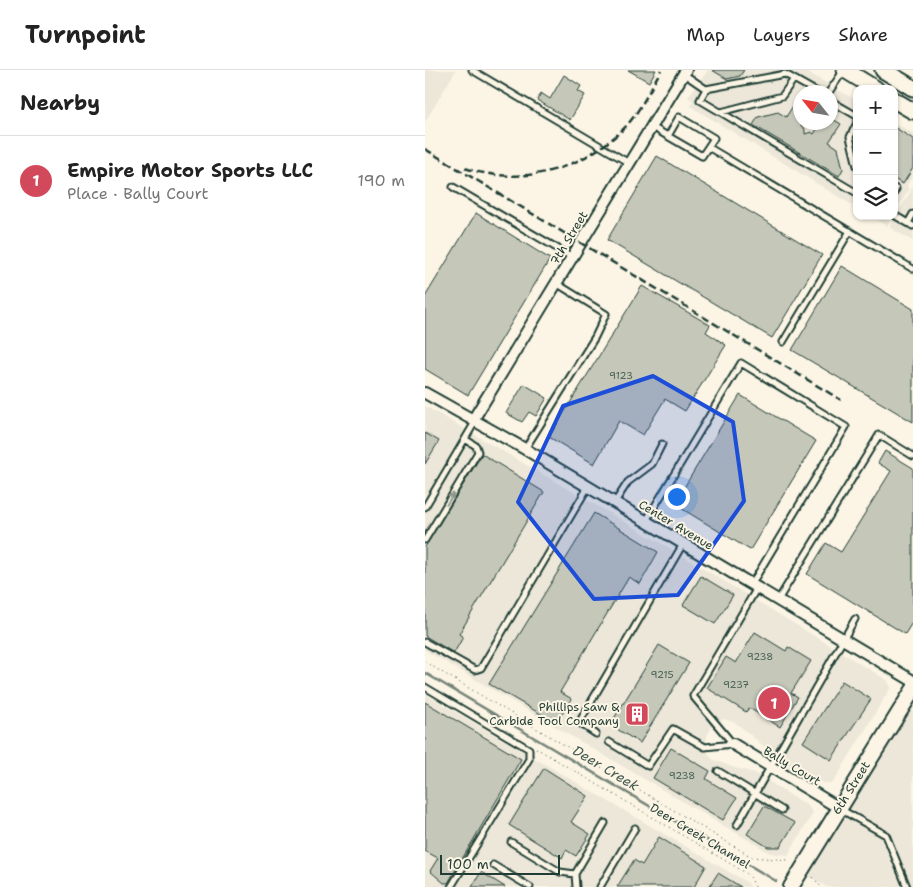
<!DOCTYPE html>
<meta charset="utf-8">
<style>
body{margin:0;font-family:"Shantell Sans",sans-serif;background:#f6f6f6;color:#222}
.controls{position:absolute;right:15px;top:15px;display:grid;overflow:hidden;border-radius:10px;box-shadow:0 1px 4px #0004}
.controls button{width:45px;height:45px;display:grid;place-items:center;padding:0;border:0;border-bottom:1px solid #e0e0e0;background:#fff;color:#222;font:25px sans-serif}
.compass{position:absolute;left:368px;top:15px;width:45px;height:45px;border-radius:50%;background:#fff;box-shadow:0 1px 4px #0004;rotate:301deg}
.scale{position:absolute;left:15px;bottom:12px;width:120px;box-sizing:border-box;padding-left:5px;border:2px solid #1f3d34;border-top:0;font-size:14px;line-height:18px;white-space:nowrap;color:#1f3d34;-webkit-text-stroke:4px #fcf5e5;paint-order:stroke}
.you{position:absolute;left:251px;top:426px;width:18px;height:18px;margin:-12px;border:4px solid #fff;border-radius:50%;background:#1a73e8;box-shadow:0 0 0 8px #1a73e833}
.badge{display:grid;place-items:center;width:32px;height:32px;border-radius:50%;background:#d1495b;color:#fff;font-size:16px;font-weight:700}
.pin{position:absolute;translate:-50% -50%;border:2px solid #fff;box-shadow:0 1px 5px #0006}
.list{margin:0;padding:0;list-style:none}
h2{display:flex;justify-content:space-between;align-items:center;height:65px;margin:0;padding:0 20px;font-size:21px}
h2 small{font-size:16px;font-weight:400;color:#767676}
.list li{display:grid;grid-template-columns:32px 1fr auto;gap:15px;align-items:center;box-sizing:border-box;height:90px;padding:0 20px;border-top:1px solid #e0e0e0}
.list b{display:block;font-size:19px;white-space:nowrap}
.list p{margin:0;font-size:16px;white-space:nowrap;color:#767676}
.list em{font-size:16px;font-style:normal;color:#767676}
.icon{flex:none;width:28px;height:28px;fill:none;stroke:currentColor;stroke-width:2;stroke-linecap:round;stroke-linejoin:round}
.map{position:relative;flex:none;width:488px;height:817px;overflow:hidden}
header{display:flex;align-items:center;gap:30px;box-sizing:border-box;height:70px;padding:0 25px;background:#fff;border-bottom:1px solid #e0e0e0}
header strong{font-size:24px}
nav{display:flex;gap:28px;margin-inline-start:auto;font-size:18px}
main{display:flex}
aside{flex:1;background:#fff}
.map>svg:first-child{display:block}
.built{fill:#ece7d8;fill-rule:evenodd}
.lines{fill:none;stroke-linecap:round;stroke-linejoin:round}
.stream{stroke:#758479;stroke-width:2.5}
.building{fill:#c5c7b9;stroke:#1f3d34}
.lane-casing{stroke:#1f3d34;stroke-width:9}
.street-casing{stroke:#1f3d34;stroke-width:14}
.secondary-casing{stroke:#1f3d34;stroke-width:18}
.primary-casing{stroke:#1f3d34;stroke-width:19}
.path{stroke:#1f3d34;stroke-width:1;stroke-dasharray:1 4;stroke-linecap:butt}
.lane{stroke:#fcf5e5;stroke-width:5}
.street{stroke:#fcf5e5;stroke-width:10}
.secondary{stroke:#fcf5e5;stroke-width:14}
.primary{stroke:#fcf5e5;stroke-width:15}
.rail{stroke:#1f3d34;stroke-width:2.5;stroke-dasharray:8 4;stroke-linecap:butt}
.oneway{fill:#8e998c}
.marked{fill:#1d4ed8;fill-opacity:0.2;stroke:#1d4ed8;stroke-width:4;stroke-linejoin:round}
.labels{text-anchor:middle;stroke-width:4;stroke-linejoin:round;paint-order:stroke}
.number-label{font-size:10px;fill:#486055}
.street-label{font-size:12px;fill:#1f3d34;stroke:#fcf5e5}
.poi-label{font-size:12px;fill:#1f3d34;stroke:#fcf5e5;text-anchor:end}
.water-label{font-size:14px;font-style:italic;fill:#435a51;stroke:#fcf5e5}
</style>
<header>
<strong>Turnpoint</strong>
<nav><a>Map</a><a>Layers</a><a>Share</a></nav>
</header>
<main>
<aside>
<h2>Nearby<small></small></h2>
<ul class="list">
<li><span class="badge">1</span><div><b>Empire Motor Sports LLC</b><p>Place · Bally Court</p></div><em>190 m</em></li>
</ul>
</aside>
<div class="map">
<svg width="488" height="817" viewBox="0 0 488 817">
<rect width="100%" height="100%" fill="#fcf5e5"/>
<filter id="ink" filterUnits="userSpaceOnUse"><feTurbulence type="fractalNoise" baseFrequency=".02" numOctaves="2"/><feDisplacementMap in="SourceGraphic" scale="10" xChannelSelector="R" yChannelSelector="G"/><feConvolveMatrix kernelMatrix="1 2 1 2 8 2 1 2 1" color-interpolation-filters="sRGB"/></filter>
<g filter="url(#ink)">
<!-- built -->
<path class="built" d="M0 0H31L0 52Z
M283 0H379L432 31V138L265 36 268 31 263 27ZM376 22H406V52H376Z
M469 53 488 63V105L482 115 484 120 469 143Z
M488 117V171L464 157Z
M446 146H468L462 156Z
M0 336 248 480 462 610 466 617 408 713H398L364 697 311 653 299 649 287 656 282 666 281 680 287 689 307 697 330 703 383 736 388 743 363 785 345 783 0 580Z
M0 624 323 813 325 817H0Z
M488 631V817H402L381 805Z"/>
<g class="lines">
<!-- stream -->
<path class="stream" d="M0 603 351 811"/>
</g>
<!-- building -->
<path class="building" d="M203 0H231L224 12Z
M287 0H319L315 6 302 9Z
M139 5 156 16 153 21 160 25 145 50 112 30 116 23 125 29Z
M376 23V52H378L376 56 380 59V64L386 62 389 64 396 52H406V48L416 54 404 72 413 78 418 99 414 106 328 55 333 47 353 42 361 47Z
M469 57 488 69V98L478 114 469 109Z
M232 86 397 185 347 268 182 170Z
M51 143 125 189 43 325 0 299V227Z
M417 196 488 239V352L367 280Z
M217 216 285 255 281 262 301 275 260 341 240 329 218 365 194 351 169 394 124 367Z
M99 314 122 328 111 346 104 342 97 352 81 343Z
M315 325 391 371 325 480 249 434Z
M0 363 14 371 0 394Z
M460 381 488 398V551L480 564 382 504 401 473 416 482 466 401 453 393Z
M57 384 119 422 34 564 38 567 29 583 0 566V477Z
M169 443 233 482 215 514 204 507 135 622 147 629 131 653 64 614Z
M276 506 308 525 290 554 258 535Z
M330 562 361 581 363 577 386 591 366 623 373 627 355 657 324 638 321 642 282 618 301 587 311 593Z
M234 575 264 593 215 673 185 655Z
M417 611 446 629 406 690 378 672Z
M0 632 96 689 23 813H19L5 801 13 788 0 781Z
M246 678 285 701 281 709 312 728 298 750 228 708Z
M119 698 163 726 146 752 165 764 151 786 141 780 137 788 84 755Z
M339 736 370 753 355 777H343L322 764Z
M234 767 281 796 269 817H192L209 790 217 795Z
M56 802 80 817H47Z
M293 803 316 817H284Z"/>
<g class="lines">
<!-- lane casing -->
<g class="lane-casing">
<path id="lane" d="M47 0 204 93
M259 4 281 19
M392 22 360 4 281 19 275 30 432 123
M404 22 419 0
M406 31 432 46
M296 42 357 26 369 9
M432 53 425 67 432 96
M227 57 277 86 283 77 488 199
M243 66 254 47 289 68 283 77
M28 117 147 187
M469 118 471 119 469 123
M469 145 488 156
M483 153 488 144
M358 272 425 161
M100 379 170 267 181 244 131 213
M190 432 203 412 227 394 237 374
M0 437 50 352
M221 451 316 293 421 357 326 515
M0 470 53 382 51 376 40 369
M353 530 454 365 488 386
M0 572 50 600 56 598 163 417
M0 617 104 679V689L26 817
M171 664 156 654 155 651 258 474
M184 672 223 696 248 659 280 677 308 674
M308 674 268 626 332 518
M293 701 357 740
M415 739 461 765 482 817
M312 755 430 549
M86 772 135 802 150 804
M68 795 105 817
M151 817 150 804 180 753
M175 817 210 758"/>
</g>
<!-- street casing -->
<g class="street-casing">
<path id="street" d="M0 323 100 379 488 611
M48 350 261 0
M308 674 414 738"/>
</g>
<!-- secondary casing -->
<g class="secondary-casing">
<path id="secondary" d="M366 817 488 620"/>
</g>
<!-- primary casing -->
<g class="primary-casing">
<path id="primary" d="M420 0 451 19
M458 0 488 18
M469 30 488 41"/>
</g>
<!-- path -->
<path class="path" d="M0 592 327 787 363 790
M111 678 321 803 326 808 330 817
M388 807 396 817"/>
<!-- lane -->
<use href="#lane" class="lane"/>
<!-- street -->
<use href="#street" class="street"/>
<!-- secondary -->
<use href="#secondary" class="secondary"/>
<!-- primary -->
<use href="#primary" class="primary"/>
<!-- rail -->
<path class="rail" d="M0 79 416 330
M40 98C94 116 150 102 193 64 212 48 224 21 236 0"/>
</g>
<!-- one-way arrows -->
<defs><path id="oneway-solid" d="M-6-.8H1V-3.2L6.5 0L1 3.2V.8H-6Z" transform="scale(1.25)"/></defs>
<use class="oneway" href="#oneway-solid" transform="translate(25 429) rotate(-59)"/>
</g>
<!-- marked area -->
<path class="marked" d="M228 306 308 352 319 431 253 525 169 529 93 432 138 336Z"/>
<!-- icons -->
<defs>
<g id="building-square" transform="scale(1.25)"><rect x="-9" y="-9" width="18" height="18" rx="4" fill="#d1495b" stroke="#fcf5e5"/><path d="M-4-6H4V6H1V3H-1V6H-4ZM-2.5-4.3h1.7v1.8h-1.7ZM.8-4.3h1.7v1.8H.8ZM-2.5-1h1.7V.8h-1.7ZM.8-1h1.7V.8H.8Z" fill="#fff"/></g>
</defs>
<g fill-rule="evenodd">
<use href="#building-square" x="212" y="644"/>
</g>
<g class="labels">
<!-- number labels -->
<g class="number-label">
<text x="196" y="309">9123</text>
<text x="335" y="590">9238</text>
<text x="237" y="608">9215</text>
<text x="311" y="618">9237</text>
<text x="257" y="709">9238</text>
</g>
<!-- street labels -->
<g class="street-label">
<text transform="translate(144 168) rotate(-59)" y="4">7th Street</text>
<text transform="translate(251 455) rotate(31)" y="4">Center Avenue</text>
<text transform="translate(367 696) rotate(31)" y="4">Bally Court</text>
<text transform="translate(426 718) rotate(-58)" y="4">6th Street</text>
<text transform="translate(275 766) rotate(31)" y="4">Deer Creek Channel</text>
</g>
<!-- poi labels -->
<g class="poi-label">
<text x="194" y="641">Phillips Saw &amp;<tspan x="194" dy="14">Carbide Tool Company</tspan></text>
</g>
<!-- water labels -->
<g class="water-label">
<text transform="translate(181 698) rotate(31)" y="5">Deer Creek</text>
</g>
</g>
</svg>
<div class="controls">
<button>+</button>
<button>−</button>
<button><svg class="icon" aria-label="layers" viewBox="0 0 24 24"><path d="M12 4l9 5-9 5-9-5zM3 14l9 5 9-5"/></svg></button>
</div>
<svg class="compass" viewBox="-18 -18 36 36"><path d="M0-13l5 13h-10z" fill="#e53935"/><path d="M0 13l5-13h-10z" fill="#767676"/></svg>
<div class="scale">100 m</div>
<div class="you"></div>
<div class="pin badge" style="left:349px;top:633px">1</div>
</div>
</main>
